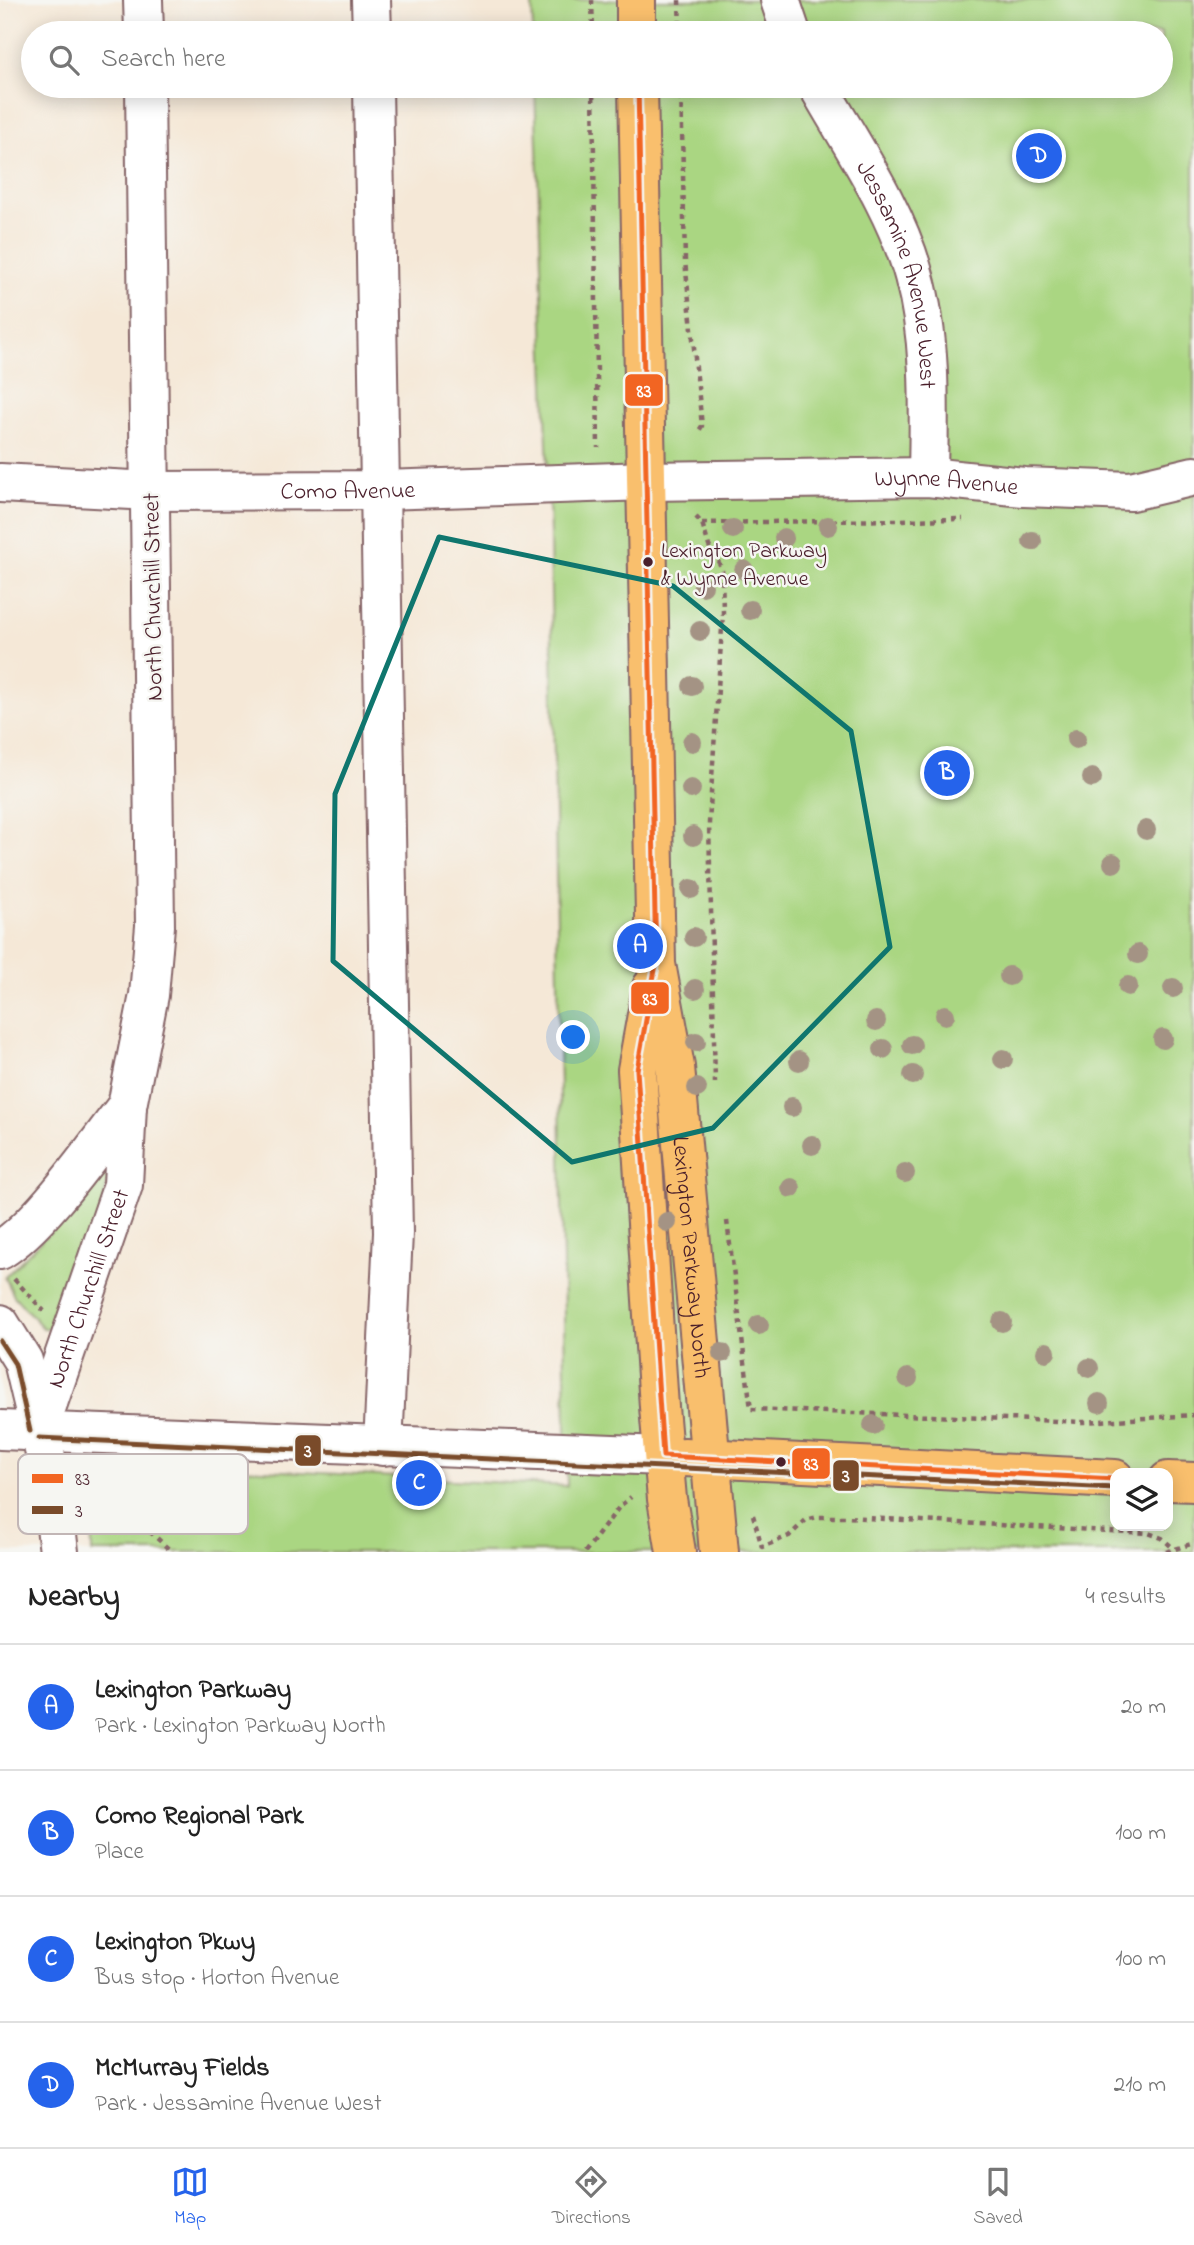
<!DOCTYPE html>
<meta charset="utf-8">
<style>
body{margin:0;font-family:"Indie Flower",sans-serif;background:#f6f6f6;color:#222}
.controls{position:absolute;right:21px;bottom:21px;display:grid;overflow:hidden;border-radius:14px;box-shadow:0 4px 18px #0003}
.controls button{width:63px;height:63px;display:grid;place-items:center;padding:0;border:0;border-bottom:2px solid #e0e0e0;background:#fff;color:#222;font:35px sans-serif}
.you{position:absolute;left:574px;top:1038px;width:24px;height:24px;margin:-18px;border:5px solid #fff;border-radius:50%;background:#1a73e8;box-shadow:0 0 0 10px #1a73e833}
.badge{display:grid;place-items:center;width:46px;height:46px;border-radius:50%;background:#2563eb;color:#fff;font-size:23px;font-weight:700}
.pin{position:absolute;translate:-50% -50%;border:4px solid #fff;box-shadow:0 2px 7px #0006}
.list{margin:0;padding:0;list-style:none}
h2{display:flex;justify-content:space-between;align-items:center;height:91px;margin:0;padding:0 28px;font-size:30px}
h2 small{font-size:23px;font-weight:400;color:#767676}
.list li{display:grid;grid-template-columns:46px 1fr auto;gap:21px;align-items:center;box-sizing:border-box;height:126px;padding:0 28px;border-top:2px solid #e0e0e0}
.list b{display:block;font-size:26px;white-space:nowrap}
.list p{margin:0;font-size:23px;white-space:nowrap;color:#767676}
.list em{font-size:23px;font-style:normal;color:#767676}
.icon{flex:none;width:38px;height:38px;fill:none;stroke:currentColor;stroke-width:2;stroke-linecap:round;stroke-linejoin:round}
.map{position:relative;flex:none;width:1194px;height:1552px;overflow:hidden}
.search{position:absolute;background:#fff;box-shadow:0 4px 18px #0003;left:21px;right:21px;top:21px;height:77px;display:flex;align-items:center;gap:18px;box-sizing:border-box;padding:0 24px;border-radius:38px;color:#767676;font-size:26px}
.sheet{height:595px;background:#fff}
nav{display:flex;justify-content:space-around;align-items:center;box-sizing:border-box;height:98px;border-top:2px solid #e0e0e0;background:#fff;font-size:19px;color:#767676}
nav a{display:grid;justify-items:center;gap:4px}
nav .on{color:#2563eb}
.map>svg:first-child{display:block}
.green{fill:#aad682;stroke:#7a7a56;stroke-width:2;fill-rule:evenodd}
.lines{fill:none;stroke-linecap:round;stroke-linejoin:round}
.minor-casing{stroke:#866567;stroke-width:42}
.major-casing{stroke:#866567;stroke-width:42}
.path{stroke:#866567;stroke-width:4.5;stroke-dasharray:5 5;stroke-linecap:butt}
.minor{stroke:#fff;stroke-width:38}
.major{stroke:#f9bf6d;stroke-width:38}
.bus-1-casing{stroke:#f6f6f2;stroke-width:10}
.bus-2-casing{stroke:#f6f6f2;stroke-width:10}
.bus-1{stroke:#f26522;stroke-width:5}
.bus-2{stroke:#7a4b2a;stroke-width:5}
.tree{fill:#a49384}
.marked{fill:none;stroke:#0f766e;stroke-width:5;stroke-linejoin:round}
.bus-dot{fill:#4a1f2b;stroke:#f6f6f2;stroke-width:2.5}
.labels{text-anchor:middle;stroke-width:5;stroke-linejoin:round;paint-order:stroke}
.bus-label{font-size:22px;fill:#4a1f2b;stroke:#f6f6f2;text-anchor:start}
.street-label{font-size:24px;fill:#4a1f2b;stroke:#f6f6f2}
.key{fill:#f6f6f2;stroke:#c2b6b6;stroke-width:2}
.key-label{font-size:19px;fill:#4a1f2b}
.line-badge{stroke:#f6f6f2;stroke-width:2.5}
.badge-label{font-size:19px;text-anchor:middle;font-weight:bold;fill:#fff}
</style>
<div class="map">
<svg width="1194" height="1552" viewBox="0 0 1194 1552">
<rect width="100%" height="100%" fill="#f6f6f2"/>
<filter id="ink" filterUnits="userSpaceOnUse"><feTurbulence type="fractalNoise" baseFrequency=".0143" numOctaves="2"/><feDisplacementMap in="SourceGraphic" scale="14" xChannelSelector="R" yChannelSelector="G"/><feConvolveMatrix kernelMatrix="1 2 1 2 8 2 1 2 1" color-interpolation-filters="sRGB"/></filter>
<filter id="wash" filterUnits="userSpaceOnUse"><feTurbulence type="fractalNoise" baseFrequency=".00686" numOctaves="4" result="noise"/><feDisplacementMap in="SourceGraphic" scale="28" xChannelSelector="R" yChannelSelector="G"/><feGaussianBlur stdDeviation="1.57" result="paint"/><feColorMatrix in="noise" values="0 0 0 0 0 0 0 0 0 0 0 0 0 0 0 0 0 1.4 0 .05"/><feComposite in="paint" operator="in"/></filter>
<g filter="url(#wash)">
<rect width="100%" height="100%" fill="#f5e8d7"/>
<!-- green -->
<path class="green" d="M532 0H1194V1552H92L90 1461 567 1486 550 534 535 86H1161V33H533ZM1115 1473H1168V1526H1115Z
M112 1158 103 1205 55 1329 43 1328 14 1296 5 1277 72 1210Z"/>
</g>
<g filter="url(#ink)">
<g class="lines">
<!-- minor casing -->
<g class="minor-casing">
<g id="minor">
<path d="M143 0 144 33"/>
<path d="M371 0 372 33"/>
<path d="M780 0 791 33"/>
<path d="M373 86 393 1233 383 1446"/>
<path id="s1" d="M818 86C852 146 896 209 914 276 932 341 929 410 928 477"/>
<path id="s2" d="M0 483 151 491 383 490 647 481 928 477 1024 487 1131 491 1194 476"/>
<path d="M0 1250C41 1226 96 1145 127 1106"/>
<path d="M0 1324 23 1361 50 1475 59 1552"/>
<path id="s3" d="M39 1429 123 1185 127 1106 149 995 155 926 145 86"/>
<path d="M0 1430 663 1456"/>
</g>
</g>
<!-- major casing -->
<g class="major-casing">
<g id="major">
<path d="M636 0V33"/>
<path id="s4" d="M638 86 656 964 675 1067 719 1552"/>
<path d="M652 987 637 1070 659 1407 667 1499 676 1552"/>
<path d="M684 1457 1115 1479"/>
<path d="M1168 1481 1194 1482"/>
</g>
</g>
<!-- path -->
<path class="path" d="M592 0 593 33
M679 0 680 33
M593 86 598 448
M681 86 685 261 702 426 698 432
M696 517 702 523 709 546 722 568 723 613 709 823 715 1083
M702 523 963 519
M727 1221 751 1409 1084 1422 1194 1415
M14 1279 44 1311
M86 1470 107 1501 146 1528 172 1552
M753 1515 762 1547 789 1536 806 1520 817 1517H847L1148 1533 1162 1538 1173 1548
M585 1552 620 1506 631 1497
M1166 1552 1194 1543"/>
<!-- minor -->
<use href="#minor" class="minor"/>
<!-- major -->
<use href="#major" class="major"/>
<!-- bus-1 casing -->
<g class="bus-1-casing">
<path id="bus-1" d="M638 86 656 964 637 1070 663 1456 1115 1479"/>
</g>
<!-- bus-2 casing -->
<g class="bus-2-casing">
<path id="bus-2" d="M0 1341 15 1364 30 1431
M39 1438 1115 1488"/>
</g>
<!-- bus-1 -->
<use href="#bus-1" class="bus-1"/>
<!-- bus-2 -->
<use href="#bus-2" class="bus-2"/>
</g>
<!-- trees -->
<g class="tree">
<circle cx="828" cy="526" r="10"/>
<circle cx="733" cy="529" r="10"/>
<circle cx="784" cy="538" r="10"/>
<circle cx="1032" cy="541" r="10"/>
<circle cx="744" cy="570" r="10"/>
<circle cx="703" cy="586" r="10"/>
<circle cx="750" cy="610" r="10"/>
<circle cx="700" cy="631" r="10"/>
<circle cx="692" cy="686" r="10"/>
<circle cx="1076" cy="739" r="10"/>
<circle cx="692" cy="742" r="10"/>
<circle cx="1092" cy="778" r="10"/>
<circle cx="691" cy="789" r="10"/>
<circle cx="1146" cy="830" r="10"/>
<circle cx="693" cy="836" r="10"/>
<circle cx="1113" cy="863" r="10"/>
<circle cx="691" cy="889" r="10"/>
<circle cx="694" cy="937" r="10"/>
<circle cx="1138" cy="954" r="10"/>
<circle cx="1009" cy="976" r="10"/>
<circle cx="1128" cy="986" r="10"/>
<circle cx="1173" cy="988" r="10"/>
<circle cx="695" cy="989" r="10"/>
<circle cx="945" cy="1015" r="10"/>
<circle cx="876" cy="1021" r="10"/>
<circle cx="1163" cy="1039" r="10"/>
<circle cx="696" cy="1042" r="10"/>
<circle cx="912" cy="1045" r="10"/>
<circle cx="883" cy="1049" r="10"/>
<circle cx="1003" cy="1059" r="10"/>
<circle cx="799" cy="1061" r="10"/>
<circle cx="913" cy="1075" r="10"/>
<circle cx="697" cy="1088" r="10"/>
<circle cx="792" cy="1107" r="10"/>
<circle cx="812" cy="1145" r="10"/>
<circle cx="905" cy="1173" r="10"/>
<circle cx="791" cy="1188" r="10"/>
<circle cx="667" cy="1222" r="10"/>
<circle cx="1002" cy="1322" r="10"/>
<circle cx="759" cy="1325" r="10"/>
<circle cx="1046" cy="1352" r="10"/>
<circle cx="722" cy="1353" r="10"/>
<circle cx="1089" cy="1368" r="10"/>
<circle cx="908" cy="1378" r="10"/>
<circle cx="1099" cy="1403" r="10"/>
<circle cx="873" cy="1425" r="10"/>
</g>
</g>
<!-- marked area -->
<path class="marked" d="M439 537 673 586 851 731 890 947 713 1128 572 1162 333 961 335 794Z"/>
<!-- markers -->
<g class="bus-dot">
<circle cx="648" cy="562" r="6"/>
<circle cx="781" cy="1462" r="6"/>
</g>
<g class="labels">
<!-- bus labels -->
<g class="bus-label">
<text x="661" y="557">Lexington Parkway<tspan x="661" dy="28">&amp; Wynne Avenue</tspan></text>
</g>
<!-- street labels -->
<g class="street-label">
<text dy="8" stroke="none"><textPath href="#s1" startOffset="208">Jessamine Avenue West</textPath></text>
<text dy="8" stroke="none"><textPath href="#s2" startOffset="947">Wynne Avenue</textPath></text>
<text dy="8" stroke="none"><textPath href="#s2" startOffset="348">Como Avenue</textPath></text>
<text transform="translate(152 597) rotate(-91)" y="8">North Churchill Street</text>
<text dy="8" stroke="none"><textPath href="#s4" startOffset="1174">Lexington Parkway North</textPath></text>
<text dy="8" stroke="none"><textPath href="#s3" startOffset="149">North Churchill Street</textPath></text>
</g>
</g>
<!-- legend -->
<rect x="18" y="1454" width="230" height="80" rx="10" class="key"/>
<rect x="32" y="1474" width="31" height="9" fill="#f26522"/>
<rect x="32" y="1506" width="31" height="8" fill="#7a4b2a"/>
<g class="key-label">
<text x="75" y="1485">83</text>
<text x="75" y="1517">3</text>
</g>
<g class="line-badge">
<rect x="624" y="373" width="40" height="34" rx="7" fill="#f26522"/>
<rect x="630" y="981" width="40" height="34" rx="7" fill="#f26522"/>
<rect x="294" y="1434" width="28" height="33" rx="7" fill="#7a4b2a"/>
<rect x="791" y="1447" width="40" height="33" rx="7" fill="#f26522"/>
<rect x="832" y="1459" width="28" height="33" rx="7" fill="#7a4b2a"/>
</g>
<g class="badge-label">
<text x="644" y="397">83</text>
<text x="650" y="1005">83</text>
<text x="308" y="1457">3</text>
<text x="811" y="1470">83</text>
<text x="846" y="1482">3</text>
</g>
</svg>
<div class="controls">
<button><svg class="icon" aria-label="layers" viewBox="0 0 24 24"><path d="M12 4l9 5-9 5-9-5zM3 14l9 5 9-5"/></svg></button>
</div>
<div class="you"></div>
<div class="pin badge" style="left:640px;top:946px">A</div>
<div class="pin badge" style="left:947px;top:773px">B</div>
<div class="pin badge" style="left:419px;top:1483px">C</div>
<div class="pin badge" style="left:1039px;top:156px">D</div>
<div class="search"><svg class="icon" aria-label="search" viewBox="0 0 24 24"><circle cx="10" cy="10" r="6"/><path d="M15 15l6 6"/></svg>Search here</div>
</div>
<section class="sheet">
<h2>Nearby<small>4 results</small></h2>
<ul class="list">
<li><span class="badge">A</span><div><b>Lexington Parkway</b><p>Park · Lexington Parkway North</p></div><em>20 m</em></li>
<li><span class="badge">B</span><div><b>Como Regional Park</b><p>Place</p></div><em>100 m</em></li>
<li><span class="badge">C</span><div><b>Lexington Pkwy</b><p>Bus stop · Horton Avenue</p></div><em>100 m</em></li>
<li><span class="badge">D</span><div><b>McMurray Fields</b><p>Park · Jessamine Avenue West</p></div><em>210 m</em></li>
</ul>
</section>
<nav>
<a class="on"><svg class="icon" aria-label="map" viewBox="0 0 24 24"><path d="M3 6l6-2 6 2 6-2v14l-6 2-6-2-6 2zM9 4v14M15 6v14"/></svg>Map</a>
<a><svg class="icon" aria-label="directions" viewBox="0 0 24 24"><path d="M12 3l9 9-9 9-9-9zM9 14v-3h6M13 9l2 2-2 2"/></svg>Directions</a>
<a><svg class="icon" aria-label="saved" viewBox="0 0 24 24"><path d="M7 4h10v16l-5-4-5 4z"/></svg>Saved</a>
</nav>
